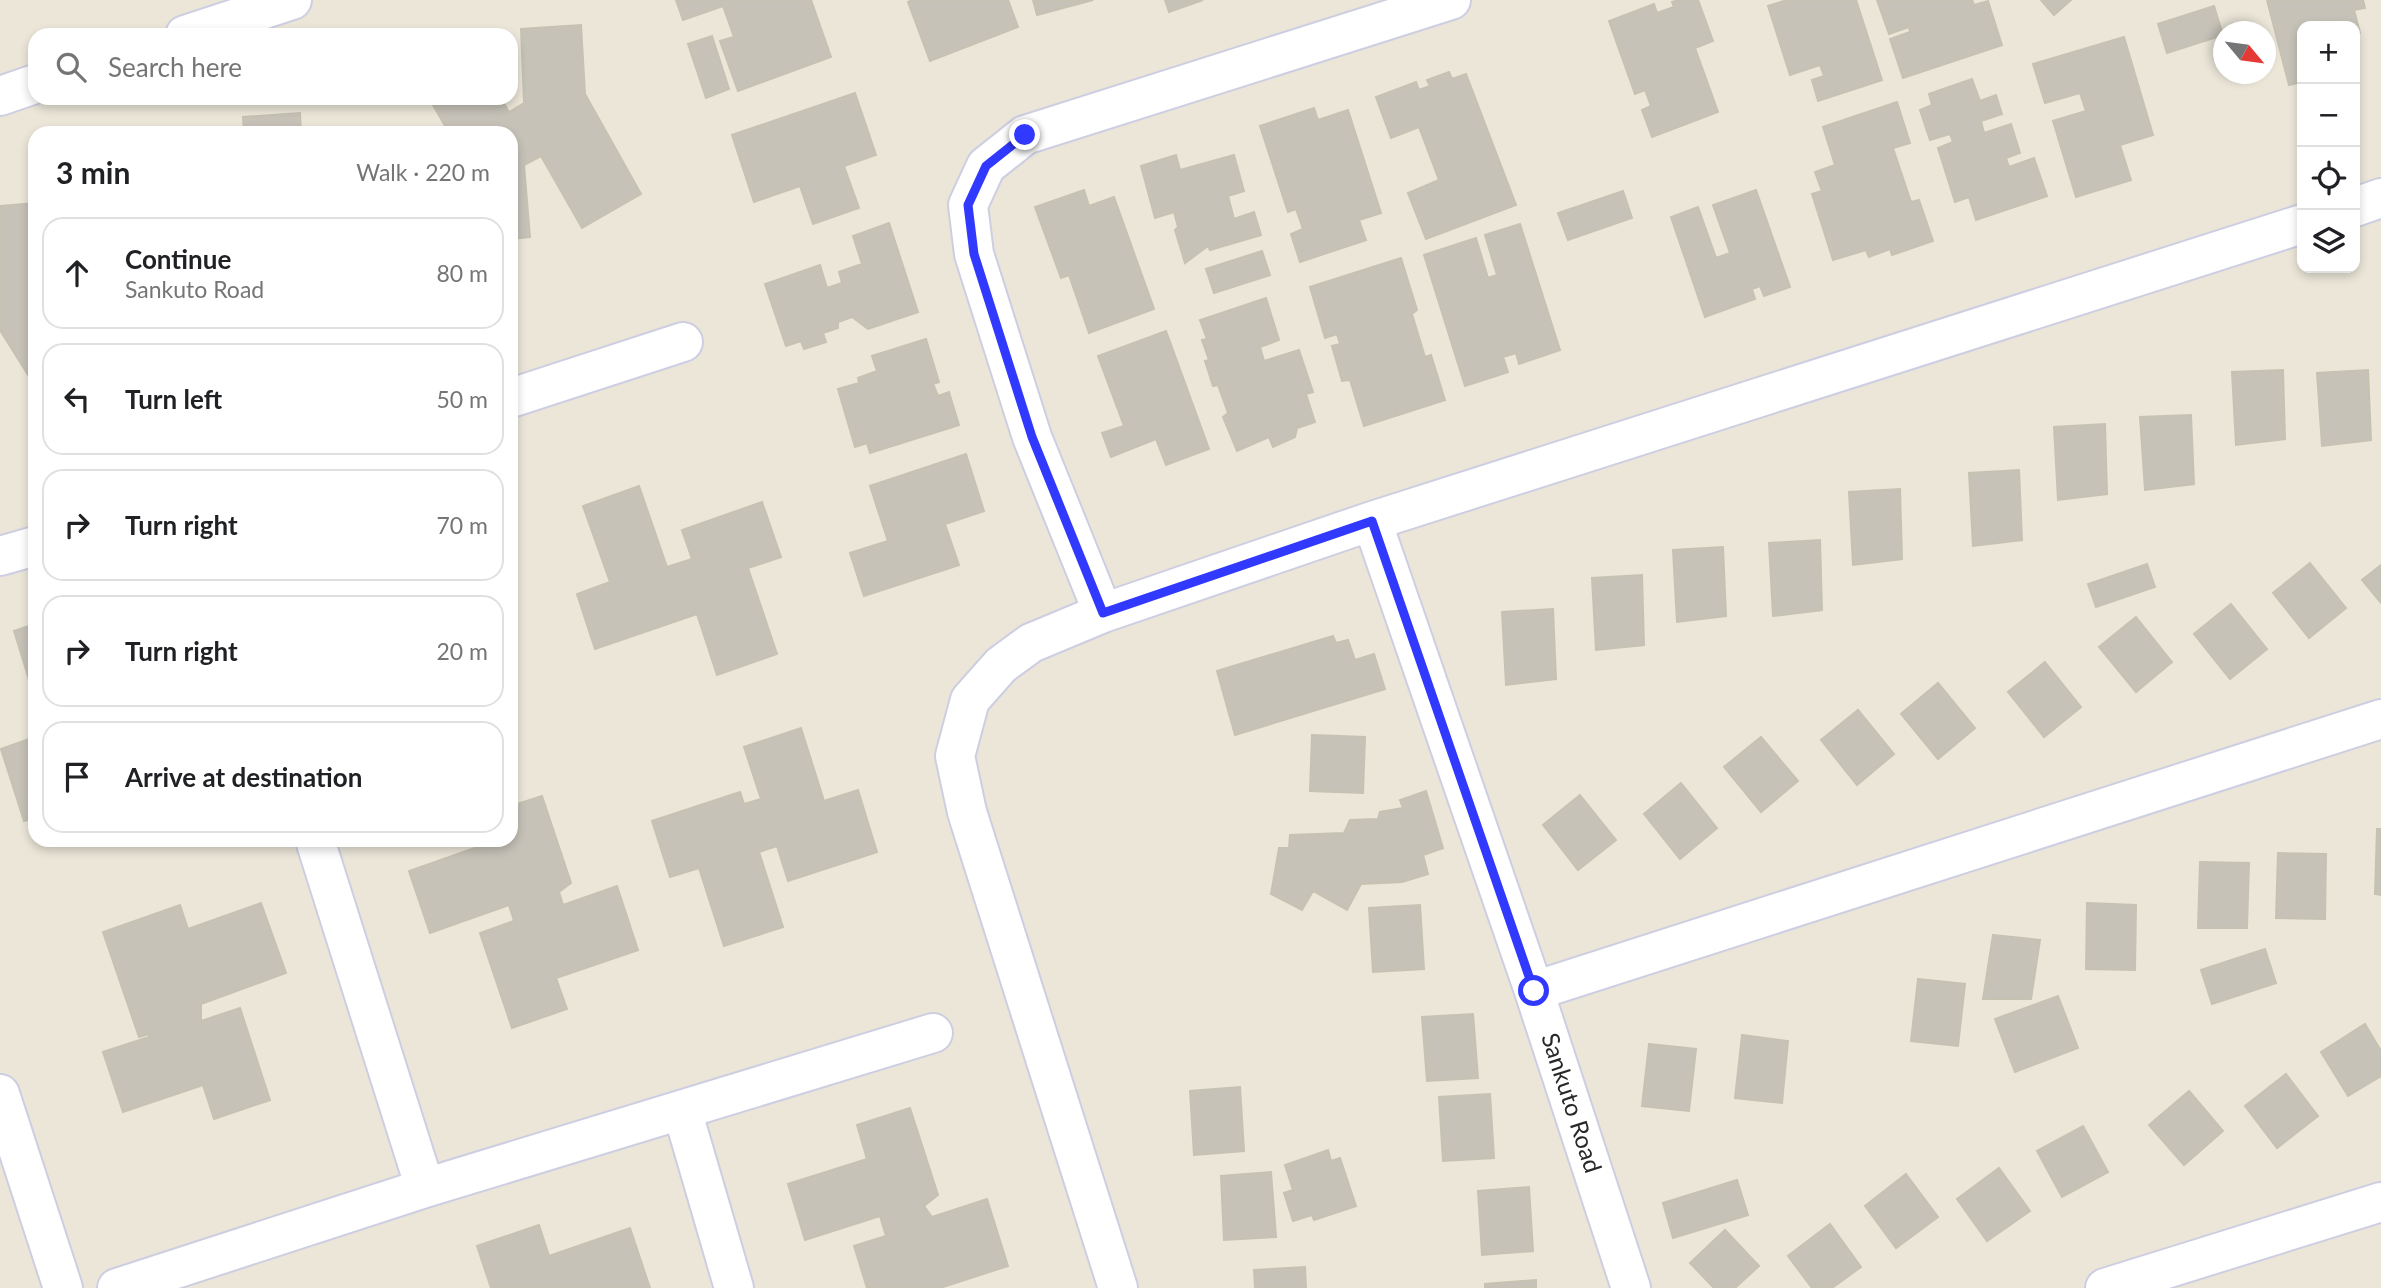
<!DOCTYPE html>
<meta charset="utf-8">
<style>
body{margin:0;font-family:Lato,sans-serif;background:#f6f6f6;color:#202124}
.controls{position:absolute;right:21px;top:21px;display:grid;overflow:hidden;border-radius:14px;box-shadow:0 4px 10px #0003}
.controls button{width:63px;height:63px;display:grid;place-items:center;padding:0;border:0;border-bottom:2px solid #e0e0e0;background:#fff;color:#202124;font:35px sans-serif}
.compass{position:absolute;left:2213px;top:21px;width:63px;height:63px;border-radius:50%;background:#fff;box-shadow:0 4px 10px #0003;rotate:119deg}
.stop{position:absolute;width:21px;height:21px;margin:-16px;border:5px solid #3139ff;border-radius:50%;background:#fff}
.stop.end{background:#3139ff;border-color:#fff;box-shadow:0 2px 7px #0008}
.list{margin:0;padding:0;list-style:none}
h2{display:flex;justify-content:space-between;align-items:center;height:91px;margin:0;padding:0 28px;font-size:30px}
h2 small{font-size:23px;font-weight:400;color:#757577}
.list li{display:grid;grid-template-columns:46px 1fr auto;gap:21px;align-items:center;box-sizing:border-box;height:112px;margin:0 14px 14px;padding:0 14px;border:2px solid #e0e0e0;border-radius:21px}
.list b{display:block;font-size:26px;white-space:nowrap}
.list p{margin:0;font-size:23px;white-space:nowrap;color:#757577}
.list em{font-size:23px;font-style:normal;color:#757577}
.icon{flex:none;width:38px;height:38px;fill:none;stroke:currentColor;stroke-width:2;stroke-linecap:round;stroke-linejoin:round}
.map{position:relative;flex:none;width:2381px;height:1288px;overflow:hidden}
.search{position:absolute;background:#fff;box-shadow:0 4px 10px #0003;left:28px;top:28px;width:490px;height:77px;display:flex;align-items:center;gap:18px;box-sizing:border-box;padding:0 24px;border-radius:21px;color:#757577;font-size:26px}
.panel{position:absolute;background:#fff;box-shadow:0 4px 10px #0003;left:28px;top:126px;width:490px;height:721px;border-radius:21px}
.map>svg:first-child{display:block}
.building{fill:#c6c2b8;stroke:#c6c2b2;stroke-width:2}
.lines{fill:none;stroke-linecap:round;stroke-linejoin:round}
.minor-casing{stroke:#cecee2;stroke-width:42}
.minor{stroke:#fff;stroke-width:38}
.route{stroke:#3139ff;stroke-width:9}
.labels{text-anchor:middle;stroke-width:7;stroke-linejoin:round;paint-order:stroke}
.street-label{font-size:24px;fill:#282828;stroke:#fff}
</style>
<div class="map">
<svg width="2381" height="1288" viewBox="0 0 2381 1288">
<rect width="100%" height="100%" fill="#ebe6d8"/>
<!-- building -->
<path class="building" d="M676 0H811L831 57 738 91 720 41 734 37 723 6 683 20Z
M912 0H1008L1018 27 930 61 908 2Z
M1033 0H1093L1037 15Z
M1165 0H1203L1169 12Z
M1679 0H1698L1713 41 1695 48 1718 112 1652 137 1642 110 1651 106 1645 90 1635 94 1609 21 1654 4 1657 13 1674 7 1672 2Z
M1787 0H1856L1882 80 1818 101 1812 80 1824 76 1820 65 1790 75 1768 6Z
M1877 0H1972L1974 5 1988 1 2002 45 1903 78 1890 39 1910 32 1909 27 1889 34Z
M2041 0H2071L2054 15Z
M2267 0H2363L2365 8 2354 10 2360 33 2355 35V26H2302V82L2289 85Z
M2214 6 2223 35 2167 53 2158 24Z
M581 25 585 94 641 194 582 228 541 156 524 165 530 237 511 239V133H449L429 98H501L509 112 524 103 521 29Z
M712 36 729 89 706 98 688 44Z
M2124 37 2153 135 2120 145 2131 180 2076 197 2053 121 2086 111 2080 93 2045 103 2033 64Z
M1449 72 1452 79 1466 74 1516 205 1426 239 1408 193 1439 180 1419 127 1391 138 1376 97 1416 82 1419 90 1430 86 1427 80Z
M1972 79 1980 101 1996 95 2002 114 1981 121 1984 133 2011 124 2020 153 2006 158 2009 167 2034 158 2047 196 1976 220 1969 197 1955 202 1938 148 1953 142 1950 134 1930 140 1920 110 1932 105 1929 94Z
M855 93 876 155 844 166 859 208 813 224 800 186 754 202 732 135Z
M1897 102 1910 143 1893 148 1911 202 1919 200 1933 241 1892 255 1890 249 1869 257 1866 250 1833 260 1812 194 1822 191 1815 172 1835 165 1823 127Z
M1314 108 1318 120 1348 110 1381 213 1359 220 1366 240 1300 262 1291 234 1303 229 1296 209 1288 212 1260 126Z
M300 113 301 133H244L243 117Z
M1176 155 1180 170 1234 155 1244 191 1228 196 1234 219 1254 212 1261 235 1210 250 1208 246 1185 263 1175 230 1178 227 1174 212 1155 218 1141 166Z
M1084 190 1089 206 1114 197 1154 309 1089 333 1069 275 1061 278 1035 207Z
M1756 190 1790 287 1764 296 1760 286 1752 289 1755 299 1705 317 1671 217 1698 207 1716 258 1730 253 1713 205Z
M1623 191 1632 218 1568 240 1558 213Z
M35 203V386L0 330V206Z
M889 223 918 312 868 329 852 317 838 322V328L823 333 826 342 804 349 801 341 786 346 765 284 820 265 827 288 842 283 839 272 862 264 853 236Z
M1520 224 1560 350 1519 364 1516 353 1503 357 1508 372 1465 386 1424 255 1476 238 1488 278 1497 275 1485 235Z
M1262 251 1270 275 1214 293 1206 269Z
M1401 258 1417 310 1412 314 1425 357 1431 355 1445 400 1364 426 1350 380 1342 381 1332 346 1340 344 1337 334 1325 338 1310 287Z
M1266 298 1279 340 1260 347 1264 361 1299 350 1313 392 1306 394 1315 422 1297 428 1295 437 1273 447 1269 437 1237 451 1223 417 1228 413 1218 385 1213 386 1205 361 1209 360 1202 340 1207 339 1200 320Z
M1166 331 1209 449 1166 465 1156 439 1111 457 1102 433 1124 426 1098 356Z
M926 339 939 382 933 384 938 396 949 392 959 425 870 453 867 443 855 447 838 389 859 383 858 378 877 371 872 356Z
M2283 370 2285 439 2236 445 2232 372Z
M2368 370 2371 440 2322 446 2317 373Z
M2191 415 2194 484 2145 490 2140 417Z
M2105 424 2107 494 2058 500 2054 427Z
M966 454 984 511 945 524 959 565 864 596 850 553 888 541 870 486Z
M2019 470 2022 540 1973 546 1969 473Z
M639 486 667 567 692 559 682 530 762 502 781 557 748 568 777 654 717 675 697 614 595 649 577 594 610 582 583 506Z
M1900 489 1902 559 1853 565 1849 492Z
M1820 540 1822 610 1773 616 1769 543Z
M1723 547 1726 616 1677 622 1673 550Z
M2310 563 2346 608 2309 638 2273 593Z
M2147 564 2155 587 2096 607 2088 584Z
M2381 565V603L2362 580Z
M1642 575 1644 645 1596 650 1592 578Z
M2231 604 2267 649 2230 679 2194 634Z
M1553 609 1556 679 1506 685 1502 612Z
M2136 617 2172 662 2136 692 2099 647Z
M35 624V699L14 631Z
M1333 636 1336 643 1348 640 1355 660 1374 654 1385 689 1235 735 1217 671Z
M2045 662 2081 707 2044 737 2008 692Z
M1938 683 1975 728 1938 759 1901 714Z
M1858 710 1894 754 1857 785 1821 740Z
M801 728 824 801 858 790 877 852 788 881 777 846 759 852 783 927 724 946 699 868 670 877 652 821 740 792 744 804 761 799 744 747Z
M1312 735 1365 737 1363 793 1310 791Z
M35 737V818L24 821 1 749Z
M1761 737 1798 781 1761 812 1724 767Z
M1681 783 1717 828 1680 859 1644 814Z
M1426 791 1443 848 1423 855 1428 874 1402 882 1361 884 1347 910 1313 891 1302 910 1271 894 1279 848H1289L1290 835 1344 833 1350 820 1378 819 1380 812 1403 808 1400 800Z
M1580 795 1616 840 1578 870 1543 825Z
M542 796 571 883 559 892 563 905 617 886 638 950 556 978 567 1009 512 1028 480 933 514 921 509 905 430 933 409 871 489 843 488 840H511V806Z
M2377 829H2381V895L2375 894Z
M2278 853 2326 854 2325 919 2276 918Z
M2200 862 2249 863 2247 928H2198Z
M261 903 286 973 201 1004V1021L240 1008 270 1100 214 1119 203 1085 123 1112 103 1052 149 1037V1034L139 1037 103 932 180 905 188 929Z
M2087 903 2136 905 2135 970 2086 969Z
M1420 905 1424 969 1373 972 1369 908Z
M1993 935 2040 940 2031 999H1983Z
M2265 949 2276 983 2212 1004 2201 970Z
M1918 979 1965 984 1958 1046 1911 1041Z
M2058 996 2078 1048 2015 1072 1995 1019Z
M1473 1014 1478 1078 1427 1081 1422 1017Z
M2365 1024 2381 1051V1076L2348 1096 2321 1052Z
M1742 1035 1788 1041 1782 1103 1735 1098Z
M1649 1044 1696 1049 1689 1111 1642 1106Z
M2286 1074 2318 1116 2277 1148 2245 1106Z
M1240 1087 1244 1151 1194 1155 1190 1091Z
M2189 1091 2223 1131 2184 1165 2149 1125Z
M1490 1094 1494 1158 1443 1161 1439 1097Z
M910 1108 938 1195 924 1206 932 1217 987 1199 1008 1266 940 1288H867L854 1246 886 1236 880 1216 805 1240 788 1184 867 1159 857 1125Z
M2083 1126 2108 1172 2062 1197 2037 1151Z
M1328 1150 1331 1161 1340 1158 1356 1206 1314 1220 1312 1215 1293 1221 1284 1193 1293 1190 1285 1165Z
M1999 1168 2030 1211 1987 1241 1957 1199Z
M1271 1172 1276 1237 1224 1240 1221 1176Z
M1906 1174 1938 1217 1896 1248 1865 1206Z
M1737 1180 1748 1215 1673 1238 1663 1203Z
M1529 1187 1533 1251 1482 1255 1478 1191Z
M1830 1224 1861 1267 1832 1288H1812L1788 1256Z
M539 1225 549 1256 630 1228 650 1288H491L477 1246Z
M1725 1230 1759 1266 1735 1288H1714L1690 1263Z
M1305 1267 1306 1288H1255L1254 1270Z
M1536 1280V1288H1485V1284Z"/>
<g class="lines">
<!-- minor casing -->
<g class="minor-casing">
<path id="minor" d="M185 35 292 0
M0 96 35 84
M2355 207 2381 198
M511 398 683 342
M1372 521 1534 991 1631 1288
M0 556 35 546
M1103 613 1032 437 974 254 968 205 986 166 1025 135 1451 0
M315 840 425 1188
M1534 991 2381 719
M0 1094 63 1288
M682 1110 734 1288
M117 1288 425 1188 933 1033
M1118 1288 967 812 955 756 970 700 1001 665 1031 643 1103 613 1372 521 2302 224
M2105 1288 2381 1202"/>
</g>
<!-- minor -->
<use href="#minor" class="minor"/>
</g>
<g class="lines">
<!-- route -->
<path class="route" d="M1025 135 986 166 968 205 974 254 1032 437 1103 613 1372 521 1534 991"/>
</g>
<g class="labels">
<!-- street labels -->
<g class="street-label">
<text transform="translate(1571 1103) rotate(72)" y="8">Sankuto Road</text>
</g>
</g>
</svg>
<div class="controls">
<button>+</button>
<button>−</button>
<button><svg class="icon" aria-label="locate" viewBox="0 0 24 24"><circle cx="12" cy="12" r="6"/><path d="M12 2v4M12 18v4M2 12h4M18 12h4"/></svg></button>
<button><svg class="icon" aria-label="layers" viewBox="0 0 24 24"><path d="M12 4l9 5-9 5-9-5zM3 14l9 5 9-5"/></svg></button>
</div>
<svg class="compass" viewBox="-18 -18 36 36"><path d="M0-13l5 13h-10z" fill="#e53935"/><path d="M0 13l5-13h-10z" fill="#757577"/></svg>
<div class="stop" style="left:1534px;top:991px"></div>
<div class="stop end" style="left:1025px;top:135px"></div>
<div class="search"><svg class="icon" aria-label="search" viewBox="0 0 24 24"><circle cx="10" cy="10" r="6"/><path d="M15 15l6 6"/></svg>Search here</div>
<section class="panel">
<h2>3 min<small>Walk · 220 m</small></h2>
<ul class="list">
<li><svg class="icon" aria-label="ahead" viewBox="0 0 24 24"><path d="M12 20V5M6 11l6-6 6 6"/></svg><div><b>Continue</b><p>Sankuto Road</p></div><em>80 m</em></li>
<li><svg class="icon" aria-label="left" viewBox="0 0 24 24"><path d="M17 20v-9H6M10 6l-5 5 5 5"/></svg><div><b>Turn left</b></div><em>50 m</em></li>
<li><svg class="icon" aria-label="right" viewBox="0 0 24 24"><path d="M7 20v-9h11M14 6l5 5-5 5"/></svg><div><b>Turn right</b></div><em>70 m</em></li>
<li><svg class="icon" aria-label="right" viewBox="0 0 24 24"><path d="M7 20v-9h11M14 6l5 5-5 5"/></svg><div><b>Turn right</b></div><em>20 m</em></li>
<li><svg class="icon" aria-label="arrive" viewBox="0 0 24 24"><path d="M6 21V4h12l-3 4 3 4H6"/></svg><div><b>Arrive at destination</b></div></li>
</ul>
</section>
</div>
